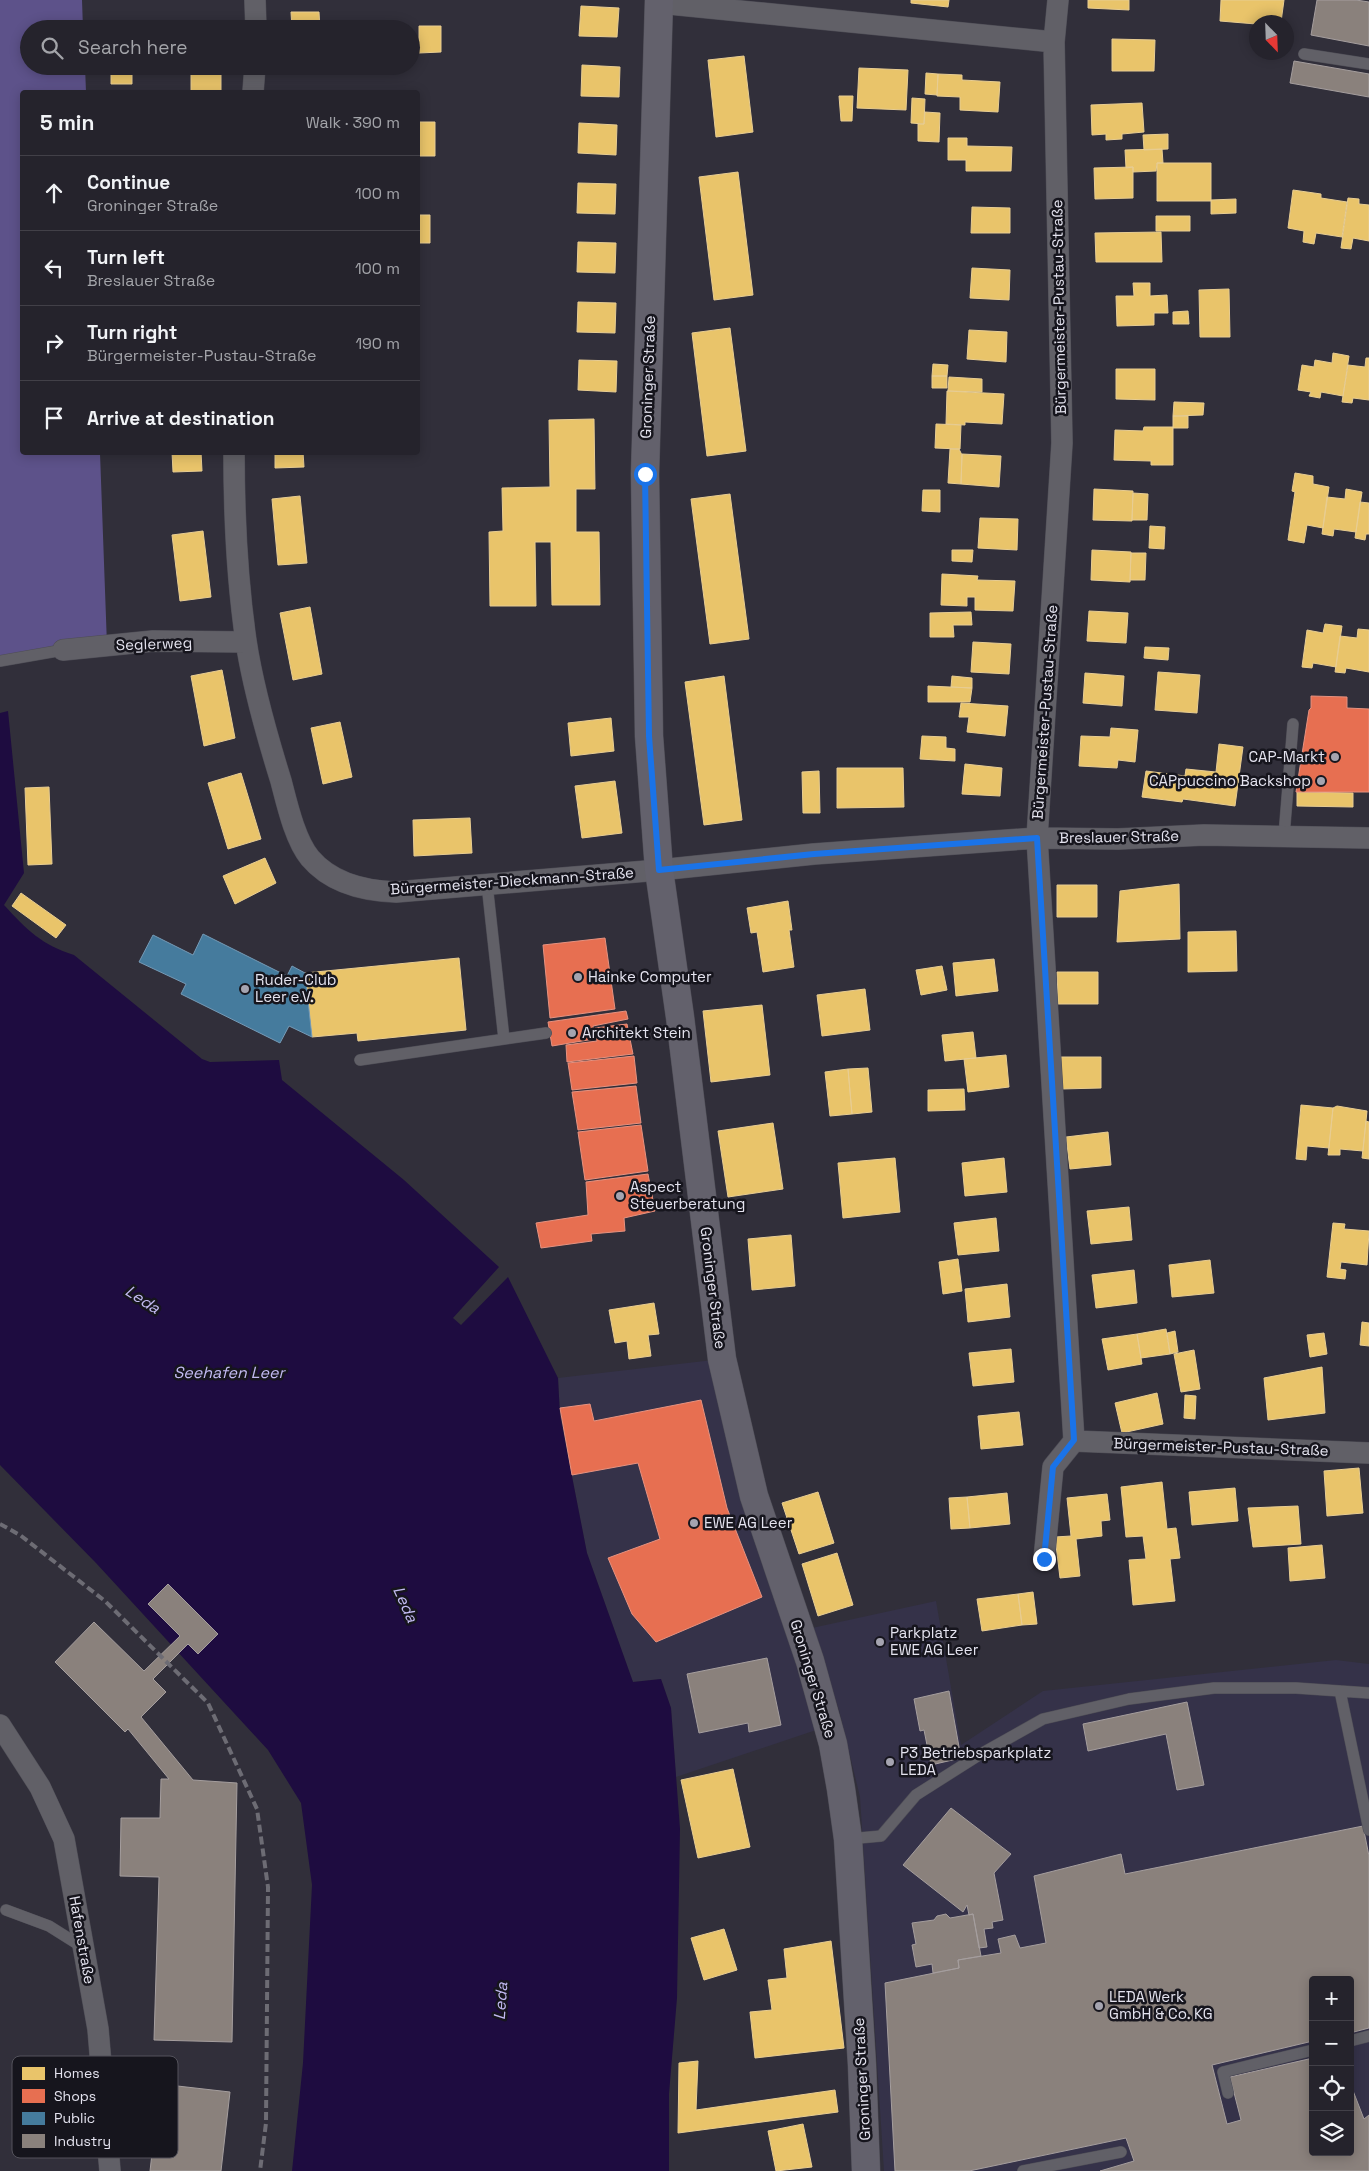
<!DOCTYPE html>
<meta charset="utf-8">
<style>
body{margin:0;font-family:"Space Grotesk",sans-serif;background:#2d2b34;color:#f1f3f6}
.controls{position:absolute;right:15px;bottom:15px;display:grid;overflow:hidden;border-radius:5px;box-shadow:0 2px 12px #0003}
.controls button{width:45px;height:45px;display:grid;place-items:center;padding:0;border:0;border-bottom:1px solid #424048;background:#25232c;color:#f1f3f6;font:25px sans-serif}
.compass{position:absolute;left:1249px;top:15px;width:45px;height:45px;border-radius:50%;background:#25232c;box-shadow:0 2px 12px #0003;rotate:157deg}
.stop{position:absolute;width:15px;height:15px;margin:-11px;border:4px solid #1a73e8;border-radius:50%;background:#fff}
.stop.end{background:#1a73e8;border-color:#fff;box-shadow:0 1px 5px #0008}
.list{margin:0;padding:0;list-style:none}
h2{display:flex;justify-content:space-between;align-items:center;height:65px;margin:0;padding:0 20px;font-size:21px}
h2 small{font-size:16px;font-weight:400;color:#a3a4a9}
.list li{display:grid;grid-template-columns:32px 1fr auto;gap:15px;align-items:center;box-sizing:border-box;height:75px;padding:0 20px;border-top:1px solid #424048}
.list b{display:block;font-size:19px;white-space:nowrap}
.list p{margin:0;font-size:16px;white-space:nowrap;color:#a3a4a9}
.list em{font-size:16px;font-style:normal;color:#a3a4a9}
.icon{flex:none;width:28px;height:28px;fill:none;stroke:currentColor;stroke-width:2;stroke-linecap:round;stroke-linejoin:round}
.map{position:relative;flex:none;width:1369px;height:2171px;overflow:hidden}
.search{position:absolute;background:#25232c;box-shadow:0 2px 12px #0003;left:20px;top:20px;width:400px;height:55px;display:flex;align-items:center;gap:12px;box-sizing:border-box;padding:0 18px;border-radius:28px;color:#a3a4a9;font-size:19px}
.panel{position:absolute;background:#25232c;box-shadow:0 2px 12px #0003;left:20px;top:90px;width:400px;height:365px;border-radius:5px}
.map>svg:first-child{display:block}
.built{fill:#353249;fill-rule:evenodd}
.forest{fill:#5d528a}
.water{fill:#1e0c40}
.homes{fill:#e9c46a;stroke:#e8cd92}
.shops{fill:#e76f51;stroke:#e69280}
.public{fill:#457b9d;stroke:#759ab6}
.industry{fill:#8a817c;stroke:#a59e9e}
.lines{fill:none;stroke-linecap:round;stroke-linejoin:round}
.lane-casing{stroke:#4e4d56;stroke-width:12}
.street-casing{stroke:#4e4d56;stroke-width:22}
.secondary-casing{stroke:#4e4d56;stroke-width:29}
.lane{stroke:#616067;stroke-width:11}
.street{stroke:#616067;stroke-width:21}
.secondary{stroke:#63616c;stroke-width:28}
.rail{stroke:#6d6c74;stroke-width:4;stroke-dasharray:8 4;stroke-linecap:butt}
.route{stroke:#1a73e8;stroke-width:6}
.poi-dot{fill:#a5a4b0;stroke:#16151d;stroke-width:2}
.labels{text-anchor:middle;stroke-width:5;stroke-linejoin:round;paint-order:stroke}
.street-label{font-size:15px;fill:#e4e3ef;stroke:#16151d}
.poi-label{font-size:15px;fill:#e4e3ef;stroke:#16151d;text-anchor:start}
.water-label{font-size:16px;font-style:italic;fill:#c2baf1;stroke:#16151d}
.key{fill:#16151d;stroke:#54535c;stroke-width:1}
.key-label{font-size:14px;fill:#e4e3ef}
</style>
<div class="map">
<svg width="1369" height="2171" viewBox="0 0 1369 2171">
<rect width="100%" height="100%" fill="#312f3a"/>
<!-- built -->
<path class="built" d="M722 1359 828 1726 676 1777 671 1708 661 1679 633 1682 587 1553 560 1415 558 1378Z
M936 1601 961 1745 1043 1691 1336 1660 1369 1664V2171H884L860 1797 839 1710 812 1628ZM1313 1980H1350V2152H1313Z"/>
<!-- forest -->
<path class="forest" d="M0 0H82L83 29H29V66H85L86 92H22V452L100 453 107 645 0 657Z"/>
<!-- water -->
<path class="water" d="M8 711 24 873 4 905C27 930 42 945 74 955L202 1059 210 1062 279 1060 282 1080 404 1180 499 1267 453 1318 461 1325 508 1277 558 1378 560 1415 587 1553 633 1682 661 1679 671 1708 680 1829 677 1998 669 2094V2171H292L303 2063 312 1885 301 1803 268 1750 96 1563 0 1465V713Z"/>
<!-- homes -->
<path class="homes" d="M911 0H949L948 7 911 3Z
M1088 0H1129V10L1088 8Z
M1221 0H1284L1281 22H1256V24L1220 21Z
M581 6 619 8 617 37 579 36Z
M291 12H319L320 29H292Z
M419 26H441V52L419 53Z
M1112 39 1155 40 1154 71H1112Z
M744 56 753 132 716 137 708 60Z
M582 65 620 67 619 97 581 96Z
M111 66H132V84H111Z
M191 66H221V92H191Z
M292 66H341L342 72 292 69Z
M859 68 908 70 906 110 857 108Z
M926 73 938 74 937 95 925 94Z
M938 74 962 75V80L1000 82 998 112 960 110V97L937 96Z
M839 96H853L852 121H841Z
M912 98 925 99 924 124 911 123Z
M1142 103 1144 132 1122 134V139L1106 140V134L1092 135 1091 105Z
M925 112 940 113 939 142 918 141V124H924Z
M418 122H435V156H418Z
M579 123 617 125 616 155 578 153Z
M1168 134V149L1144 150 1143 135Z
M948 138H967V146L1012 147 1011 171H966V160H948Z
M1162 149 1163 163H1157L1156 171 1133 172V167L1126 168 1125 150Z
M1157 163H1211V201H1157Z
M1133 167V198L1095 199 1094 168Z
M738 172 753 295 714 300 699 177Z
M578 183 616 184 615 214 577 213Z
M1293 190 1321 194V198L1347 202 1342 237 1316 233 1314 244 1303 242 1304 231 1288 228Z
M1348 198 1359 199V204L1369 205V241L1353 238 1351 249 1341 248Z
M1236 199V213L1211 214V200Z
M972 207 1010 208V233H971Z
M418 215H430V243H418Z
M1156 216H1190V231H1156Z
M1161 232 1162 262H1096L1095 233Z
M578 242 616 243 615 273 577 272Z
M972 268 1010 270 1009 300 970 298Z
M1133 283H1150V296L1167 295 1168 313H1154V325L1117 326 1116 296H1134Z
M1229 289 1230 337H1200L1199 290Z
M578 302 616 303 615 333 577 332Z
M1188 311 1189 324H1173V312Z
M730 328 746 451 707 456 692 333Z
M969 330 1007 332 1006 362 967 359Z
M1333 353 1349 356 1343 396 1321 392 1320 398 1309 396 1311 392 1298 390 1302 365 1314 367 1315 360 1332 363Z
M1366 358H1369V400L1353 398 1352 403 1342 402 1348 365 1365 367Z
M579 360 617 361 616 392 578 390Z
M933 364 948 365 947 376H932Z
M1116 369H1155V400L1116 399Z
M932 376H947V388H932Z
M949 377 982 379V392L948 391Z
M947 391 1004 394 1002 424 965 422V425L946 424Z
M1174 402 1204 403 1203 415 1173 416Z
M1173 416H1188V428H1173Z
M594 419 595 489H576V532H599L600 605H552L551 542H535L536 606H490L489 532 503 531 502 488 550 487 549 420Z
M936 424 961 425 960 449 935 448Z
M1144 427H1173V465H1151V461L1114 460 1115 430 1143 431Z
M950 449H959L962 455 961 484 948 483Z
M172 452H201L202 471 173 472Z
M275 452H303L304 467 275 468Z
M962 454 1001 456 999 487 961 484Z
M1295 473 1313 476V484L1329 487 1323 528 1307 525 1304 543 1288 540 1295 492 1292 491Z
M1094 489 1133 491 1132 521 1093 520Z
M1346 489 1362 492 1356 532 1334 529 1333 536 1322 534 1327 497 1345 499Z
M923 490H940V512L922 511Z
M1133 493 1148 494 1147 520H1132Z
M730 494 749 639 710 644 691 499Z
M300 496 307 563 278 565 272 499Z
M1360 502 1369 503V534H1366L1365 540 1355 538Z
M980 518 1018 519 1017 550 978 548Z
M1150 526 1165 527 1164 549 1149 548Z
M203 531 211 597 180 601 172 535Z
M952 550H973L972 562 952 561Z
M1092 550 1131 552 1130 582 1091 580Z
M1131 553H1146L1145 580H1130Z
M942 574 978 576 977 580 1015 581 1013 611 975 610V597H967V606L941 605Z
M310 607 322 674 293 680 280 613Z
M1089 611 1128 613 1126 643 1087 641Z
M971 612 972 625H953L954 637H930V613Z
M1325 624 1342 626 1336 667 1313 663 1312 668 1302 667 1307 630 1323 633Z
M1358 629 1369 630V672L1346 668 1345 673 1335 672 1340 636 1357 638Z
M973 642 1011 644 1009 674 971 672Z
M1145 647 1169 648 1168 660 1144 658Z
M222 670 235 738 204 746 191 676Z
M1158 672 1200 675 1197 713 1155 710Z
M1085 673 1124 676 1122 706 1083 703Z
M724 676 742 820 704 825 685 682Z
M952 676 972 678V688L951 687Z
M928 686 972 688 970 702H928Z
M961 703 1008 706 1005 736 967 732 969 717H959Z
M611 718 614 751 571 756 568 723Z
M340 722 352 777 323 784 311 728Z
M1111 728 1138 730 1135 762 1118 760 1117 768 1079 766 1081 736 1110 737Z
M922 736 946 737V748L955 749V761L920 759Z
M1219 744 1243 747 1235 806 1183 799 1182 802 1142 797 1146 771 1185 776 1186 769 1216 772Z
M965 764 1002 768 1000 796 962 794Z
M837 768H903L904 807 837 808Z
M819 771 820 813H803L802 772Z
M241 773 261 839 228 849 208 783Z
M615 781 622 833 582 838 575 786Z
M49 787 52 864 28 865 25 788Z
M1297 792 1353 793V807L1297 806Z
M470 818 472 853 414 856 413 820Z
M265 858 276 883 235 904 223 876Z
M1179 884 1180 939 1117 942 1120 891Z
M1057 885H1097V917H1057Z
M21 893 66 925 56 938 12 906Z
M788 901 792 930H789L794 967 763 972 757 932 751 933 747 908Z
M1236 931 1237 971 1188 972V932Z
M459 958 466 1030 358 1041 357 1033 312 1037 305 973Z
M994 959 998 991 956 996 953 963Z
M942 966 947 990 921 995 916 970Z
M1057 972H1098V1004H1058Z
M865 989 870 1030 822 1036 817 995Z
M762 1005 770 1075 711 1082 703 1011Z
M973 1032 976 1058 945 1061 942 1035Z
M1006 1055 1009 1087 968 1092 964 1059Z
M1061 1057H1101V1088L1061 1089Z
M868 1068 872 1112 852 1114 848 1069Z
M848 1069 852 1114 830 1116 825 1072Z
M964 1089 965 1110 928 1111V1090Z
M1301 1105 1333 1108 1329 1148 1307 1146 1306 1160 1296 1159Z
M1337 1106 1367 1111 1363 1151 1340 1149V1155H1328L1333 1108Z
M1366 1121 1369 1122V1159L1362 1158Z
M773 1123 783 1189 728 1197 718 1131Z
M1108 1132 1111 1165 1070 1169 1066 1137Z
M895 1158 900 1212 843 1218 838 1163Z
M1004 1158 1007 1192 965 1196 962 1163Z
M1129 1207 1132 1240 1091 1244 1087 1211Z
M996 1218 999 1251 958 1255 954 1223Z
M1333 1223 1345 1224 1344 1229 1369 1231 1367 1265 1341 1262 1340 1269 1346 1270 1345 1279 1327 1277Z
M791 1235 795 1286 752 1290 748 1239Z
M958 1259 962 1291 943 1294 939 1262Z
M1210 1260 1214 1293 1172 1297 1169 1265Z
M1134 1270 1137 1303 1096 1308 1092 1275Z
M1007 1284 1010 1317 968 1322 965 1289Z
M654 1303 659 1334 648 1335 651 1356 629 1359 627 1341 615 1343 609 1310Z
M1362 1322 1369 1323V1346L1360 1345Z
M1166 1329 1170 1354 1141 1358 1137 1334Z
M1175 1331 1178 1352 1170 1354 1167 1333Z
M1324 1333 1327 1354 1310 1357 1307 1335Z
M1137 1334 1142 1364 1108 1370 1102 1339Z
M1011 1349 1014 1382 973 1386 969 1353Z
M1194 1350 1200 1389 1181 1392 1174 1354Z
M1322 1367 1325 1413 1268 1420 1264 1378Z
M1157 1393 1163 1424 1122 1433 1115 1403Z
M1185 1395 1196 1396 1195 1419 1184 1418Z
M1019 1412 1023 1445 981 1449 978 1416Z
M1359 1468 1363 1513 1327 1516 1324 1471Z
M1162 1482 1167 1529 1176 1528 1180 1558 1170 1559 1175 1601 1133 1605 1129 1560 1146 1559 1143 1536 1126 1537 1121 1487Z
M1235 1488 1238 1521 1192 1525 1189 1492Z
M818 1492 834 1543 799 1554 782 1503Z
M1007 1493 1010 1524 970 1528 967 1497Z
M1107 1494 1110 1520 1101 1521 1102 1536 1076 1539 1080 1576 1060 1578 1055 1537 1071 1536 1067 1498Z
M967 1497 970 1528 951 1529 949 1498Z
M1298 1506 1301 1544 1253 1547 1248 1508Z
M1322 1545 1325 1578 1290 1581 1288 1548Z
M837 1553 853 1605 818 1616 802 1564Z
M1033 1592 1037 1624 1022 1625 1018 1594Z
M1018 1594 1022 1625 982 1631 977 1599Z
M733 1769 750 1847 698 1858 681 1780Z
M724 1929 737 1970 704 1980 691 1938Z
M831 1941 844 2048 755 2058 750 2012 772 2010 768 1980 787 1978 784 1949Z
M698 2061 696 2110 835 2090 838 2112 678 2133 679 2063Z
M803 2124 812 2167 776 2171 768 2131Z"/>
<!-- shops -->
<path class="shops" d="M1311 696 1347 697V708L1369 709V792H1296L1309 710 1311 708Z
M605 938 615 1009 550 1018 543 945Z
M626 1011 628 1019 593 1026 594 1039 552 1046 548 1022Z
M627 1024 633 1054 567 1062 566 1045 597 1041 595 1028Z
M634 1056 637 1083 572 1090 568 1063Z
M636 1086 641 1123 578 1130 572 1092Z
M641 1125 648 1171 585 1180 578 1132Z
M648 1174 655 1211 624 1218 625 1231 591 1234 592 1241 541 1248 536 1223 588 1215 586 1182Z
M701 1400 727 1508 762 1597 656 1642 632 1614 608 1558 660 1539 638 1463 572 1475 560 1408 590 1404 594 1421Z"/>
<!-- public -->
<path class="public" d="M203 934 287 976 292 966 305 973 312 1037 289 1026 280 1043 181 994 186 984 139 962 153 935 193 955Z"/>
<!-- industry -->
<path class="industry" d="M1317 0H1356L1369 2V46L1311 35Z
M1294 61 1369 74V97L1290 83Z
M168 1584 218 1634 198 1654 188 1644 153 1679 166 1692 141 1717 193 1780 237 1783 232 2042 154 2040 159 1877 120 1876 121 1818H160L161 1779H169L128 1729 125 1732 55 1662 94 1622 144 1671 180 1636 148 1604Z
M767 1658 781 1725 749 1732 748 1723 699 1733 687 1674Z
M949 1691 961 1758 931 1765 924 1730 920 1731 914 1699Z
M1187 1702 1204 1785 1177 1790 1166 1734 1088 1751 1083 1724Z
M951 1808 1011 1854 994 1873 1003 1920 992 1922 993 1928 984 1929 987 1947 979 1948 973 1914 969 1915 967 1905 963 1912 903 1865Z
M1363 1826 1369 1856V2028L1350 2033V1980H1313V2041L1212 2065 1227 2124 1241 2120 1230 2077 1313 2058V2152H1350V2083L1364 2119 1369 2115V2171H1100L1134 2161 1126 2138 969 2171H895L885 1983 959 1968 958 1960 1001 1953 998 1939 1015 1935 1020 1948 1046 1943 1034 1876 1121 1854 1125 1874Z
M946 1914 950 1918 973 1914 981 1956 958 1960 959 1968 933 1973 932 1964 916 1967 912 1945 916 1944 912 1923 934 1920 937 1916Z
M160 2084 230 2092 221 2171H150Z"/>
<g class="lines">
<!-- lane casing -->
<g class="lane-casing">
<path id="lane" d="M1304 54 1369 64
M0 661 63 650
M1284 836 1293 724
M487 884 504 1039
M360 1060 546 1033
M1340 1691 1369 1830
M848 1839 881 1836 916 1795 979 1755 1043 1719 1129 1699 1214 1688H1296L1369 1693
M6 1910 49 1926 84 1948
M1350 2041 1369 2036
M1228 2093 1223 2072 1313 2050
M1023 2171 1121 2152"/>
</g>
<!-- street casing -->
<g class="street-casing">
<path id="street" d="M255 0 256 29
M1058 0 1054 42 1062 443 1037 838 1074 1441 1369 1453
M659 3 1054 42
M253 92 255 66
M234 452C234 516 237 579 246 641 253 688 267 736 281 781 287 804 295 840 310 858 332 884 365 891 396 892L659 870 814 854 1037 838 1118 839 1204 835 1369 838
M63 650 153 641 246 642
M1044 1559 1053 1467 1074 1441
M0 1725 40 1787 64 1839 98 2029 110 2171"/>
</g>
<!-- secondary casing -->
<g class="secondary-casing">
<path id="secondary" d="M659 0 645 474 649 736 659 870 680 1017 722 1359 754 1496 810 1661 833 1744 841 1789 848 1839 862 2065 866 2171"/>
</g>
<!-- lane -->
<use href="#lane" class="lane"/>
<!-- street -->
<use href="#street" class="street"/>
<!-- secondary -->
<use href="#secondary" class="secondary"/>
<!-- rail -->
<path class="rail" d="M0 1524 20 1535 105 1601 208 1703 257 1809 268 1887 266 2123 260 2171"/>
</g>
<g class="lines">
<!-- route -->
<path class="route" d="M645 474 649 736 659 870 814 854 1037 838 1074 1440 1053 1467 1044 1559"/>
</g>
<!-- markers -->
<g class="poi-dot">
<circle cx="1335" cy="757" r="5"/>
<circle cx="1321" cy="781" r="5"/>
<circle cx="578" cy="977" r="5"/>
<circle cx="245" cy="989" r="5"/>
<circle cx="572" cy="1033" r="5"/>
<circle cx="620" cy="1196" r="5"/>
<circle cx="694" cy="1523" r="5"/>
<circle cx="880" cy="1642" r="5"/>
<circle cx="890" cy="1762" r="5"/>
<circle cx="1099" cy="2006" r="5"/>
</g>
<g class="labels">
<!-- street labels -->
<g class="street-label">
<text transform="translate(1059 307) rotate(-91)" y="5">Bürgermeister-Pustau-Straße</text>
<text transform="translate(648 377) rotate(-88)" y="5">Groninger Straße</text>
<text transform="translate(154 644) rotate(-2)" y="5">Seglerweg</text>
<text transform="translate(1045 712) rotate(-86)" y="5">Bürgermeister-Pustau-Straße</text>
<text transform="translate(1119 837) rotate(-1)" y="5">Breslauer Straße</text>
<text transform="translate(512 881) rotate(-4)" y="5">Bürgermeister-Dieckmann-Straße</text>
<text transform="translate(713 1288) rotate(83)" y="5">Groninger Straße</text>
<text transform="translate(1221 1447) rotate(2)" y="5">Bürgermeister-Pustau-Straße</text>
<text transform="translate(813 1679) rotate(73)" y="5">Groninger Straße</text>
<text transform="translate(82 1940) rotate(80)" y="5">Hafenstraße</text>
<text transform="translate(862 2079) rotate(-93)" y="5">Groninger Straße</text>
</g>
<!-- poi labels -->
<g class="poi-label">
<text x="1325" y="762" text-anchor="end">CAP-Markt</text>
<text x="1311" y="786" text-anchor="end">CAPpuccino Backshop</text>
<text x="588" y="982">Hainke Computer</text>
<text x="255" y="985">Ruder-Club<tspan x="255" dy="17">Leer e.V.</tspan></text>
<text x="582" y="1038">Architekt Stein</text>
<text x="630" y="1192">Aspect<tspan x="630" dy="17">Steuerberatung</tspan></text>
<text x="704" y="1528">EWE AG Leer</text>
<text x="890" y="1638">Parkplatz<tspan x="890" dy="17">EWE AG Leer</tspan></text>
<text x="900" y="1758">P3 Betriebsparkplatz<tspan x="900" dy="17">LEDA</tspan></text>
<text x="1109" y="2002">LEDA Werk<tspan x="1109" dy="17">GmbH &amp; Co. KG</tspan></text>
</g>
<!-- water labels -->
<g class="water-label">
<text transform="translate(143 1299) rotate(33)" y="6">Leda</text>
<text x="229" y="1378">Seehafen Leer</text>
<text transform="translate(406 1604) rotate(66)" y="6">Leda</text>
<text transform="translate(500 2001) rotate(-86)" y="6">Leda</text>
</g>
</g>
<!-- legend -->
<rect x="12" y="2056" width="166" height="102" rx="8" class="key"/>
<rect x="22" y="2067" width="23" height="13" fill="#e9c46a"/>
<rect x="22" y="2089" width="23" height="14" fill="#e76f51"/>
<rect x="22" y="2112" width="23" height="13" fill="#457b9d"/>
<rect x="22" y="2134" width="23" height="14" fill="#8a817c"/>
<g class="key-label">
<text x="54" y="2078">Homes</text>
<text x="54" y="2101">Shops</text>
<text x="54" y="2123">Public</text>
<text x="54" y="2146">Industry</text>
</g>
</svg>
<div class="controls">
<button>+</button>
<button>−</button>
<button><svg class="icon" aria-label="locate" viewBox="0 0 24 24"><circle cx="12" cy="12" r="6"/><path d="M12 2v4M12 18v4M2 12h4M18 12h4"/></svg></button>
<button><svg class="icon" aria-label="layers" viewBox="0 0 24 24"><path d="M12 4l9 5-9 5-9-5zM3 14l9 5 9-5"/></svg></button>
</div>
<svg class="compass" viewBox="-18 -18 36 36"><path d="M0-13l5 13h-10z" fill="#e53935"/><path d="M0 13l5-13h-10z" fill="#a3a4a9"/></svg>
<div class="stop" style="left:645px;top:474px"></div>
<div class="stop end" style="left:1044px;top:1559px"></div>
<div class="search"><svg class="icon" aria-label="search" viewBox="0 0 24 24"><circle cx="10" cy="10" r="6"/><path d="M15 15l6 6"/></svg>Search here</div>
<section class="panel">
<h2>5 min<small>Walk · 390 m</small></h2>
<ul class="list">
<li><svg class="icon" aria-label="ahead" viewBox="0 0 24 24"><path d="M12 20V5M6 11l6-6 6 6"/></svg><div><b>Continue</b><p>Groninger Straße</p></div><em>100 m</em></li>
<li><svg class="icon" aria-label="left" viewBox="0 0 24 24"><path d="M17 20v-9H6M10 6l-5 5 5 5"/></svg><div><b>Turn left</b><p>Breslauer Straße</p></div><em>100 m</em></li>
<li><svg class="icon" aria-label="right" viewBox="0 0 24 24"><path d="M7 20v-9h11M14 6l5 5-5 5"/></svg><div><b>Turn right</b><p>Bürgermeister-Pustau-Straße</p></div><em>190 m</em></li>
<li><svg class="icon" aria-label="arrive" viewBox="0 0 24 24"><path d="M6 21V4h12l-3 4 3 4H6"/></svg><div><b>Arrive at destination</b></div></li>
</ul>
</section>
</div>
